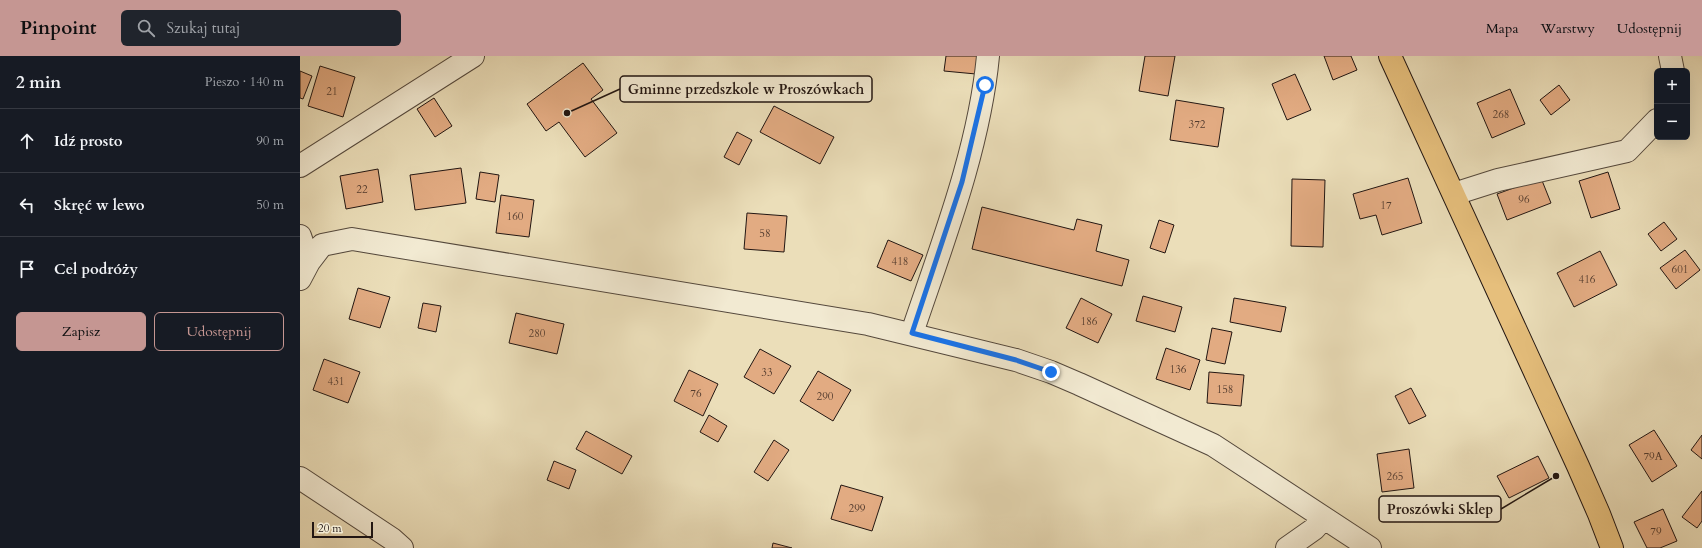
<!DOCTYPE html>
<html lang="pl">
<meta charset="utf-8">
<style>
body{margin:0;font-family:Cardo,serif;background:#20242c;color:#f1f3f6}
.controls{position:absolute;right:12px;top:12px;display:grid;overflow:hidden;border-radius:6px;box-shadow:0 4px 16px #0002}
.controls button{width:36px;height:36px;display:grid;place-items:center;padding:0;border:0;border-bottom:1px solid #363941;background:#171b24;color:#f1f3f6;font:20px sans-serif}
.scale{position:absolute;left:12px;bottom:10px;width:61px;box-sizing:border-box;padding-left:4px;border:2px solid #221612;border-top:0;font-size:11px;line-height:14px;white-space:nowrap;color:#221612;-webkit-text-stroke:3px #f2ead2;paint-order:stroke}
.stop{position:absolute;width:12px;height:12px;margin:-9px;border:3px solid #1a73e8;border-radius:50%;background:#fff}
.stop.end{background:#1a73e8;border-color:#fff;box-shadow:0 1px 4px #0008}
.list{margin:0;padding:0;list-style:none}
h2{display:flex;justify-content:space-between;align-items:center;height:52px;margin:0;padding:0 16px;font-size:17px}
h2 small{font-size:13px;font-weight:400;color:#9ea1a6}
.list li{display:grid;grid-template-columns:26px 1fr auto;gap:12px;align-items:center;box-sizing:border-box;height:64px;padding:0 16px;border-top:1px solid #363941}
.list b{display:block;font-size:15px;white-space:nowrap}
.list em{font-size:13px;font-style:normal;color:#9ea1a6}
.actions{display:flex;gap:8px;padding:12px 16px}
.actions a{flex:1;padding:9px 0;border:1px solid #c59692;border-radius:6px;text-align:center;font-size:14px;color:#c59692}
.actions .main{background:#c59692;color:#111}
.icon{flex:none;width:22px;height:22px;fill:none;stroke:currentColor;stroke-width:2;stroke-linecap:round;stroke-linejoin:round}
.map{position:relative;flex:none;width:1402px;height:492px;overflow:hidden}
header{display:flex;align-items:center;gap:24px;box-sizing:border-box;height:56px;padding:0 20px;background:#c59692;color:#111}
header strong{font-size:19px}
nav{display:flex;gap:22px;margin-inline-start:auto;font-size:14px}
.search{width:280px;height:36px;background:#20242c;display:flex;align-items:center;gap:10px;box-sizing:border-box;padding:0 14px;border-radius:6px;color:#9ea1a6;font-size:15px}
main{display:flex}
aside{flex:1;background:#171b24}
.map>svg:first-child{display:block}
.building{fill:#e2ab82;stroke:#221612}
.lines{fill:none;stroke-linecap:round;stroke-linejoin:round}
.minor-casing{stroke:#54483c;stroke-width:24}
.major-casing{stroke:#221612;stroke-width:24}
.minor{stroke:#f2ead2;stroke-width:22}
.major{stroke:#e6bf7c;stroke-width:22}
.route{stroke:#1a73e8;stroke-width:5}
.labels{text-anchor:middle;stroke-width:4;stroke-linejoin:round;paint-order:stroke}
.number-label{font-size:11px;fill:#523b2e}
.leader{fill:none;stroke:#221612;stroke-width:1.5}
.callout-dot{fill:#221612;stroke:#f2ead2;stroke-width:1.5}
.callout{fill:#f2ead2;stroke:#221612;stroke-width:1.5}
.callout-label{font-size:14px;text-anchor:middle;font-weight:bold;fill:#221612}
</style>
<header>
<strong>Pinpoint</strong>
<div class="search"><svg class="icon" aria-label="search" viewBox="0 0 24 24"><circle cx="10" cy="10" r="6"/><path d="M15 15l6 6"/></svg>Szukaj tutaj</div>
<nav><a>Mapa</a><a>Warstwy</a><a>Udostępnij</a></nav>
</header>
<main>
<aside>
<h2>2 min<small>Pieszo · 140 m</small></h2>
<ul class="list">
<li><svg class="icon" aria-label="ahead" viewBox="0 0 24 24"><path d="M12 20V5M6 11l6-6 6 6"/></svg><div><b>Idź prosto</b></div><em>90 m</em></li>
<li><svg class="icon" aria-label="left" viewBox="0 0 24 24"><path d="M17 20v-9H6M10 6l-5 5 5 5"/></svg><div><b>Skręć w lewo</b></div><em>50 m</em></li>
<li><svg class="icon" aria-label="arrive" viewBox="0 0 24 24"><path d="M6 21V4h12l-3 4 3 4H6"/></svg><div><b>Cel podróży</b></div></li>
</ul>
<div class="actions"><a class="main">Zapisz</a><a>Udostępnij</a></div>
</aside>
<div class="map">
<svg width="1402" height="492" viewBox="0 0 1402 492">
<rect width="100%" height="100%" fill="#ebdeb9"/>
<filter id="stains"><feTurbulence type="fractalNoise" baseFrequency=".005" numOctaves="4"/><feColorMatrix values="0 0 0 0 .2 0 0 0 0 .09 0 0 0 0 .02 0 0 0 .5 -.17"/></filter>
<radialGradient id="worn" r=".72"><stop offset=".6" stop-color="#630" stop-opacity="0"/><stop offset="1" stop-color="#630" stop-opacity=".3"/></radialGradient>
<!-- building -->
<path class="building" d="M646 0H678L676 18 644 15Z
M845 0H875L868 40 839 35Z
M1024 0H1051L1057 14 1033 24Z
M283 7 303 34 291 43 317 77 285 101 259 66 246 75 227 48Z
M20 10 55 21 43 61 8 50Z
M0 15 12 20 3 43 0 42Z
M995 18 1011 54 987 64 972 28Z
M1259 29 1270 44 1251 59 1240 44Z
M1210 33 1225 68 1192 82 1177 47Z
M134 42 152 70 135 81 117 53Z
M876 44 924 52 918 91 870 84Z
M474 50 534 81 520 108 460 76Z
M437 76 452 84 439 109 424 101Z
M161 112 166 147 115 154 110 119Z
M78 113 83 146 46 153 40 120Z
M180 116 199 119 195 146 176 143Z
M1308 116 1320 153 1291 162 1279 125Z
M1108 122 1122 167 1082 179 1076 159 1060 163 1053 138Z
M1241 122 1251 147 1207 164 1197 138Z
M992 123 1025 124 1023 191 991 190Z
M201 139 234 144 229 181 196 177Z
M682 151 774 174 777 163 802 169 796 195 829 204 822 230 672 193Z
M447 157 487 160 484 196 444 193Z
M859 164 874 169 865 197 850 192Z
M1364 166 1377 183 1361 195 1348 178Z
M588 184 623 199 611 225 577 211Z
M1385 194 1400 214 1376 233 1360 212Z
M1300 195 1317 229 1274 251 1257 217Z
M58 232 90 241 80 272 49 263Z
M843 240 882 251 875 276 836 265Z
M781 242 812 258 798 287 766 272Z
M934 242 986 251 981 276 930 266Z
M123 247 141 250 136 276 118 272Z
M216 257 264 268 257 298 209 287Z
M912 272 932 276 925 308 906 304Z
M866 292 900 304 890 334 856 323Z
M460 293 491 310 474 338 444 321Z
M24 303 60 316 48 347 13 334Z
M389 314 418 328 403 360 374 345Z
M518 315 551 334 533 365 500 345Z
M909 316 944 319 941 350 907 347Z
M1111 332 1126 360 1109 368 1095 340Z
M409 359 427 370 418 386 400 376Z
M1354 374 1377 410 1352 426 1329 389Z
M286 375 332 400 322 418 276 393Z
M1402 379V403L1391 394Z
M474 384 489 394 468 425 454 416Z
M1109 393 1114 432 1082 436 1077 398Z
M1238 400 1249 422 1209 442 1197 420Z
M254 405 276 414 269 433 247 424Z
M541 429 583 441 572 475 531 463Z
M1402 435V465L1397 472 1382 461Z
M1363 453 1377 485 1360 492H1347L1334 466Z
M473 487 492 492H472Z"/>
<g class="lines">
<!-- minor casing -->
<g class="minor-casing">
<path id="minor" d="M1370 0 1373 15
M0 110 173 0
M1154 138 1198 124 1327 95 1357 64
M0 180 9 206
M0 223 9 206 22 189 52 183 568 268 716 304 751 316 779 328 913 389 1070 492
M612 277C642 188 679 94 688 0
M0 422 92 483 102 492
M987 492 1014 473 1024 462"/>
</g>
<!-- major casing -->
<g class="major-casing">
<path id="major" d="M1090 0 1278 410 1299 458 1312 492"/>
</g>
<!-- minor -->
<use href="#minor" class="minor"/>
<!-- major -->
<use href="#major" class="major"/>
</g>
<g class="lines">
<!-- route -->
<path class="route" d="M685 29 662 126 612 277 716 304 751 316"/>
</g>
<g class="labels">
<!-- number labels -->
<g class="number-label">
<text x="32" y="39">21</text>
<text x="1201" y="62">268</text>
<text x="897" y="72">372</text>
<text x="62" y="137">22</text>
<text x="1224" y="147">96</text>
<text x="1086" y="153">17</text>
<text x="215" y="164">160</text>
<text x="465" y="181">58</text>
<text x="600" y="209">418</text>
<text x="1380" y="217">601</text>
<text x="1287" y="227">416</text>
<text x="789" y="269">186</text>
<text x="237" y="281">280</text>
<text x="878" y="317">136</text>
<text x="467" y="320">33</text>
<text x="36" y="329">431</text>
<text x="925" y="337">158</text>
<text x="396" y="341">76</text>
<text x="525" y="344">290</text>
<text x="1353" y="404">79A</text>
<text x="1095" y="424">265</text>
<text x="557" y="456">299</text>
<text x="1356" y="479">79</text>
</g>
</g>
<!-- callouts -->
<path class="leader" d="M267 57L320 33M1256 420L1201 453"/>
<g class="callout-dot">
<circle cx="267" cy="57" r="4"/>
<circle cx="1256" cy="420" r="4"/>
</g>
<g class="callout">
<rect x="320" y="20" width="252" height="26" rx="4"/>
<rect x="1079" y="440" width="122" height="26" rx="4"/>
</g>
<g class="callout-label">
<text x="446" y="38">Gminne przedszkole w Proszówkach</text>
<text x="1140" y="458">Proszówki Sklep</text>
</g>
<rect width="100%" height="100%" filter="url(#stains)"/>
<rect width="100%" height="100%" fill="url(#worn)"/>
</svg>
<div class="controls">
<button>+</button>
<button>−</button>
</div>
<div class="scale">20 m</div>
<div class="stop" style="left:685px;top:29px"></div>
<div class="stop end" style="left:751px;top:316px"></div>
</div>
</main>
